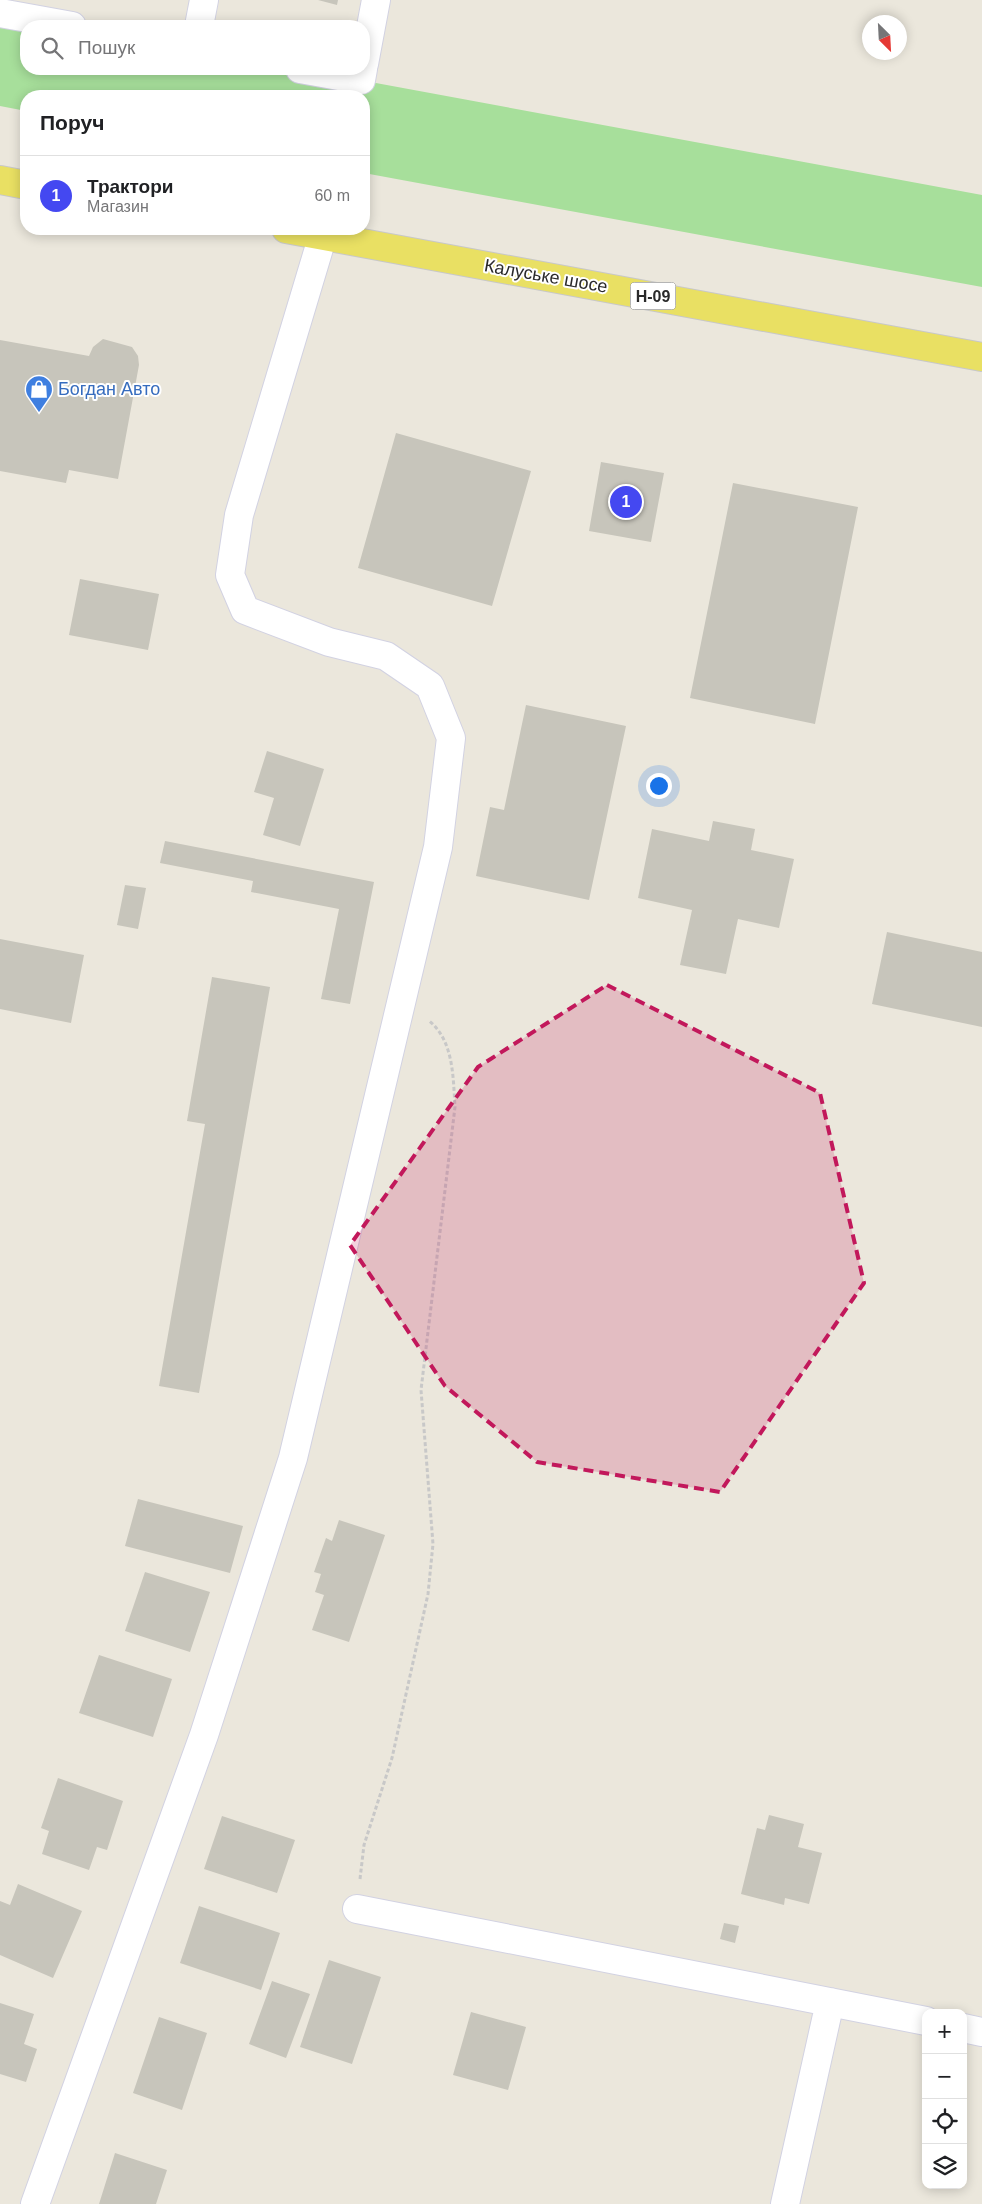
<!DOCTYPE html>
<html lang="uk">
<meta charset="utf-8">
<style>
body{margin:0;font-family:Arial,sans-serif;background:#f2f2f2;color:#202124}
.controls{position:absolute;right:15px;bottom:15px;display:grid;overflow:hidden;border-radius:10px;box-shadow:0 2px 12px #0003}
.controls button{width:45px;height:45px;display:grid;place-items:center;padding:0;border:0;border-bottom:1px solid #e0e0e0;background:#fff;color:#202124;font:25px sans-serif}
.compass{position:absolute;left:862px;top:15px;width:45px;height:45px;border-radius:50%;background:#fff;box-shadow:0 2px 12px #0003;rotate:156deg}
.you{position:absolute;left:658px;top:785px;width:18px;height:18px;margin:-12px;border:4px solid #fff;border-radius:50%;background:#1a73e8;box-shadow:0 0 0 8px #1a73e833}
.badge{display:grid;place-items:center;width:32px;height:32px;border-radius:50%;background:#4448f1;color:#fff;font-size:16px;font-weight:700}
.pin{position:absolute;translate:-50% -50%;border:2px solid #fff;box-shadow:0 1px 5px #0006}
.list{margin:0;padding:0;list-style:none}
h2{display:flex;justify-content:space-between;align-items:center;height:65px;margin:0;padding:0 20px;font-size:21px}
h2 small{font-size:16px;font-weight:400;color:#757577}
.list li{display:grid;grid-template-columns:32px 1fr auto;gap:15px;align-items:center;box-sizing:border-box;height:80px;padding:0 20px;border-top:1px solid #e0e0e0}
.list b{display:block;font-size:19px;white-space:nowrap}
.list p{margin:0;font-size:16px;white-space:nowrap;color:#757577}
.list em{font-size:16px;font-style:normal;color:#757577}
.icon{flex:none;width:28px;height:28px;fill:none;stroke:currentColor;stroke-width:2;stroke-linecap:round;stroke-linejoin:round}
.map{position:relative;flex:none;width:982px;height:2204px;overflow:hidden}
.search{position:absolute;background:#fff;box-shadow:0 2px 12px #0003;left:20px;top:20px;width:350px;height:55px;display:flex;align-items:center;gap:12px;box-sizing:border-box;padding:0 18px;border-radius:20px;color:#757577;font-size:19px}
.panel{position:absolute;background:#fff;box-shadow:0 2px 12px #0003;left:20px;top:90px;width:350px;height:145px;border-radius:20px}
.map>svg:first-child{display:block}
.green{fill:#a7df9b}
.building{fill:#c7c5bb}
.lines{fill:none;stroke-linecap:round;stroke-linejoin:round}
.minor-casing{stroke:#d2d2e2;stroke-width:30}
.major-casing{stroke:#c8c8c8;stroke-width:30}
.path{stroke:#c8c8c8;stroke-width:3;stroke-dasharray:4 2.5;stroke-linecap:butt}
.minor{stroke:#fff;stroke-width:28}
.major{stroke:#e9e063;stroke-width:28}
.marked{fill:#c2185b;fill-opacity:0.2;stroke:#c2185b;stroke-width:4;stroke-dasharray:10 6;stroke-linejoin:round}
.labels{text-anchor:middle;stroke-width:4;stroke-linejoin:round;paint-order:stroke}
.shield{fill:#fff;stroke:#6a6a6a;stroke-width:1}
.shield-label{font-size:16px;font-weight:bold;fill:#2a2a2a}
.street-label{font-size:18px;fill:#2a2a2a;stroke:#fff}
.shop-label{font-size:18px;fill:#366cbe;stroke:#fff;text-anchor:start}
</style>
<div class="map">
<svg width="982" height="2204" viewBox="0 0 982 2204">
<rect width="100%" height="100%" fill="#ebe7dc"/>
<!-- green -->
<path class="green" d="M0 13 26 26V69H300L982 195V287L364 173V96H26V111L0 106Z"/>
<!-- building -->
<path class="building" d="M318 0H338L337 5Z
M103 339 132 347 138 356 139 365 118 479 69 470 66 483 0 471V340L89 356 93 347Z
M396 433 531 471 492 606 358 568Z
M601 462 664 473 651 542 589 531Z
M733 483 858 507 815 724 690 698Z
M80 579 159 594 148 650 69 635Z
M526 705 626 726 589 900 476 876 490 807 504 810Z
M267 751 324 769 300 846 263 835 274 798 254 792Z
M713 821 755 829 751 850 794 859 779 928 738 919 726 974 680 965 692 910 638 898 652 829 709 841Z
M165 841 374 882 350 1004 321 999 339 909 251 892 253 881 160 863Z
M125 885 146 888 138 929 117 925Z
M887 932 982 952V1027L872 1004Z
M0 939 84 955 71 1023 0 1009Z
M212 977 270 987 199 1393 159 1386 205 1124 187 1121Z
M138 1499 243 1526 230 1573 125 1546Z
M339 1520 385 1535 349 1642 312 1630 324 1595 315 1592 321 1574 314 1572 326 1538 332 1541Z
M145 1572 210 1592 190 1652 125 1631Z
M99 1655 172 1679 153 1737 79 1713Z
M58 1778 123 1801 107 1850 97 1847 89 1870 42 1854 49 1831 41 1828Z
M769 1815 804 1824 798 1847 822 1853 809 1904 785 1898 784 1905 741 1894 757 1828 765 1830Z
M222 1816 295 1840 277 1893 204 1869Z
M18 1884 82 1911 53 1978 0 1955V1901L10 1905Z
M199 1906 280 1933 261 1990 180 1963Z
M724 1923 739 1926 735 1943 720 1939Z
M329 1960 381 1977 352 2064 300 2047Z
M272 1981 310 1994 286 2058 249 2044Z
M0 2003 34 2014 24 2044 37 2049 26 2082 0 2074Z
M471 2012 526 2027 508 2090 453 2075Z
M159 2017 207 2033 182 2110 133 2093Z
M115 2153 167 2170 156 2204H99Z"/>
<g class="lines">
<!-- minor casing -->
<g class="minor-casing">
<path id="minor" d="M0 13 72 26
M199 26 204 0
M364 64 376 0
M300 69 361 80 363 69
M357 1909 926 2021
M963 2028 982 2032
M35 2204 204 1735 293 1458 438 847 451 738 430 686 386 656 329 642 245 610 230 575 239 515 323 235
M785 2204 830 2002"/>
</g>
<!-- major casing -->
<g class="major-casing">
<path id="major" d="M0 180 26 185
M286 229 982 357"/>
</g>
<!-- path -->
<path class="path" d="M360 1879 364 1845 392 1758 428 1594 433 1544 421 1390 455 1107C453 1077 454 1040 428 1020"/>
<!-- minor -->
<use href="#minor" class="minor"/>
<!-- major -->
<use href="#major" class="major"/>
</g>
<!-- marked area -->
<path class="marked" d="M607 985 820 1093 864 1283 720 1492 537 1462 445 1386 350 1245 478 1067Z"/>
<!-- icons -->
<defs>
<g id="shop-pin" transform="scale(1.4375)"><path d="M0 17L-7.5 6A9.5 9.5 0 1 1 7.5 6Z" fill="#3f7fe0" stroke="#fff"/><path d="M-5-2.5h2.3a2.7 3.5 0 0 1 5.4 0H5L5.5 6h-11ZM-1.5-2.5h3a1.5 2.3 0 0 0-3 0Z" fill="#fff"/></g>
</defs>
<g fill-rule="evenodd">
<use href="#shop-pin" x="39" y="389"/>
</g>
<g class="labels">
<!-- shield labels -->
<rect class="shield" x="630.5" y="282.5" width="45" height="27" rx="4"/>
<g class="shield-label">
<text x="653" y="302">Н-09</text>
</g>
<!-- street labels -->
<g class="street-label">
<text transform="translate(546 276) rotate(10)" y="6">Калуське шосе</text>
</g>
<!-- shop labels -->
<g class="shop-label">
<text x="58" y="395">Богдан Авто</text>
</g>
</g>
</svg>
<div class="controls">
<button>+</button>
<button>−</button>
<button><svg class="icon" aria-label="locate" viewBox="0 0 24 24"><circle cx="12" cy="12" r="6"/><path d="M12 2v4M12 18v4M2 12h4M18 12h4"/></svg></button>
<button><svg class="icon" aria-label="layers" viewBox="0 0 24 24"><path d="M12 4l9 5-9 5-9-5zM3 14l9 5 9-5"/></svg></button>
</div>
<svg class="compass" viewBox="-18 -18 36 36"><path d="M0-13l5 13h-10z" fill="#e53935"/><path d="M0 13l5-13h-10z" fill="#757577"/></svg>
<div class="you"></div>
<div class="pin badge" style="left:626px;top:502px">1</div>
<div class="search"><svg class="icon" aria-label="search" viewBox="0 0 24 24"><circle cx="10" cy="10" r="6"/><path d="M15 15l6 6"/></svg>Пошук</div>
<section class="panel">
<h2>Поруч<small></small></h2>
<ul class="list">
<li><span class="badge">1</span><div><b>Трактори</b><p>Магазин</p></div><em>60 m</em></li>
</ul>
</section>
</div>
